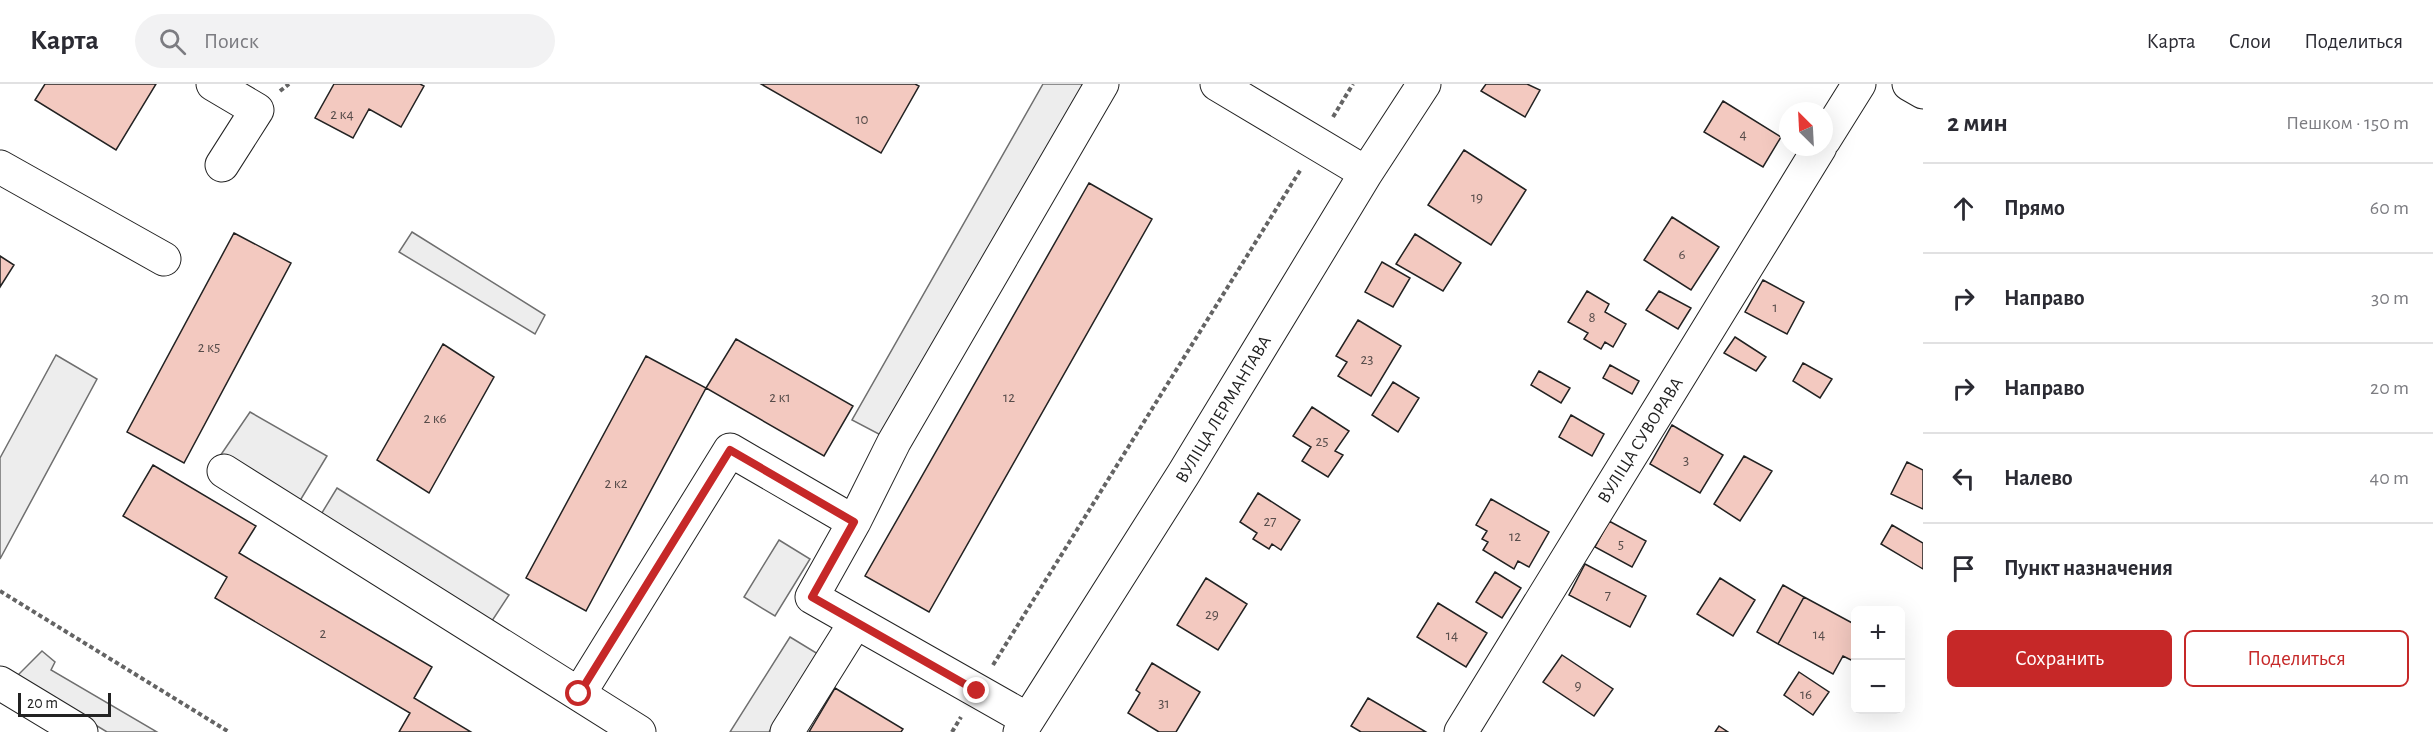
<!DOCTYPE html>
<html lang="ru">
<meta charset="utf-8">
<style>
body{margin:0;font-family:"Alegreya Sans",sans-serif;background:#f2f2f3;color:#2b2b33}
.controls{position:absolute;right:18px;bottom:18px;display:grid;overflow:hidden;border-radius:9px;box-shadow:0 6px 24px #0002}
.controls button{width:54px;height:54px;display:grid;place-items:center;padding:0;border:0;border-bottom:2px solid #e1e1e2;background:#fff;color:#2b2b33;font:30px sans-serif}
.compass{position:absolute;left:1779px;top:18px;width:54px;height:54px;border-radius:50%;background:#fff;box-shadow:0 6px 24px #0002;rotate:336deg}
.scale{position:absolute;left:18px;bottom:15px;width:93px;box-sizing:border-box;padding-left:6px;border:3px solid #222;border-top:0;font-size:16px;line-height:21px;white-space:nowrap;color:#222;-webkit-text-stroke:4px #fff;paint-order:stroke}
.stop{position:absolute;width:18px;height:18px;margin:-14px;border:4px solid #c62828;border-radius:50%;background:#fff}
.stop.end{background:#c62828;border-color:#fff;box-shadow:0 2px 6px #0008}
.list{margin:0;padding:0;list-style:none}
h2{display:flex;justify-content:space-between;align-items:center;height:78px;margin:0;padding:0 24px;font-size:26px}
h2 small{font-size:20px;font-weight:400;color:#7c7c81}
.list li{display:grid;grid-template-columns:39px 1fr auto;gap:18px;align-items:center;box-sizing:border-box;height:90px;padding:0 24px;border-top:2px solid #e1e1e2}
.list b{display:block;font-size:22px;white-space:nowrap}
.list em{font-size:20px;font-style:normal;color:#7c7c81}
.actions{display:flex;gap:12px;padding:18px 24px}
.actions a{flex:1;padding:14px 0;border:2px solid #c62828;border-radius:9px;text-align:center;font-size:21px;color:#c62828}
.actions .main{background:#c62828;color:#fff}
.icon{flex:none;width:33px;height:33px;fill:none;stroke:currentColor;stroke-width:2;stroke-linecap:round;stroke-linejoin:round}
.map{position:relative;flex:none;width:1923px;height:648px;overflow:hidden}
header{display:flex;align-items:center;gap:36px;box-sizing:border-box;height:84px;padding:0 30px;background:#fff;border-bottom:2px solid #e1e1e2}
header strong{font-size:28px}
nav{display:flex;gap:33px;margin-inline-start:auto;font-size:21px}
.search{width:420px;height:54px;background:#f2f2f3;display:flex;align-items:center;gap:15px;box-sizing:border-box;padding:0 21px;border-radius:33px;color:#7c7c81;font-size:22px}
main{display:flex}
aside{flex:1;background:#fff}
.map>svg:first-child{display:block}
.parking{fill:#ededed;stroke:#6f6f6f;stroke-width:1.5}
.building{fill:#f3c9c0;stroke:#222;stroke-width:1.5}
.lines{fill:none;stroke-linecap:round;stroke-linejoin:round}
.minor-casing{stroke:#222;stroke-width:35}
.path{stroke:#646464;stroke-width:4;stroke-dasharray:4.5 3;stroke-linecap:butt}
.minor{stroke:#fff;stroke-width:33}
.route{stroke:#c62828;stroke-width:8}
.labels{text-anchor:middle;stroke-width:4.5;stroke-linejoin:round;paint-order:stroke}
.number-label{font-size:15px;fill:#564c4a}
.street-label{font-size:18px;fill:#222;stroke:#fff}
</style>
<header>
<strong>Карта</strong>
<div class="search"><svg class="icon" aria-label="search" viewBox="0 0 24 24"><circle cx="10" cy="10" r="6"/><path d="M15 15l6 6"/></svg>Поиск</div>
<nav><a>Карта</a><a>Слои</a><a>Поделиться</a></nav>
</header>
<main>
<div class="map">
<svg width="1923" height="648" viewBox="0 0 1923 648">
<rect width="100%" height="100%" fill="#fff"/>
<!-- parking -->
<path class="parking" d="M1043 0H1102L894 358 852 336Z
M412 148 545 231 535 250 399 168Z
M56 271 97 295 0 475V374Z
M250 328 327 372 298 420 218 375Z
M337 404 509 511 488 543 317 437Z
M779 456 810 475 775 532 744 513Z
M790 553 818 570 769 648H730Z
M42 567 55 578 51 586 157 648H107L16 593Z"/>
<!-- building -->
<path class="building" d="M45 0H156L116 66 35 16Z
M334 0H420L424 2 401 43 369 25 353 54 315 34Z
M761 0H915L919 2 881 69Z
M1486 0H1527L1540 6 1525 33 1481 7Z
M1723 17 1781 53 1763 83 1704 48Z
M1464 66 1526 106 1491 161 1428 121Z
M1089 99 1152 135 929 528 865 492Z
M1672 133 1719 163 1691 206 1644 176Z
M234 149 291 179 184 379 127 348Z
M1415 150 1461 179 1443 207 1396 180Z
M0 172 14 181 0 203Z
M1382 178 1410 194 1393 223 1365 208Z
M1763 196 1804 218 1787 250 1745 228Z
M1587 207 1609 220 1605 228 1626 240 1613 263 1605 258 1601 265 1584 255 1588 249 1568 238Z
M1659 207 1691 224 1678 245 1646 226Z
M1358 236 1401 262 1371 312 1338 292 1347 278 1336 272Z
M1735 253 1766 273 1756 287 1724 269Z
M736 255 853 322 824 372 706 304Z
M443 260 494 293 429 409 377 376Z
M646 272 706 304 586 527 526 494Z
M1803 279 1832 295 1820 314 1793 297Z
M1610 281 1639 297 1632 310 1603 294Z
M1539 287 1570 304 1561 319 1531 301Z
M1393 298 1419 314 1398 348 1372 331Z
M1312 323 1349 347 1335 367 1343 371 1328 393 1302 377 1311 363 1293 352Z
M1571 331 1604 350 1592 372 1559 353Z
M1672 341 1723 371 1700 409 1650 380Z
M1744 372 1772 387 1740 437 1714 420Z
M1907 378 1923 386V425L1891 410Z
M153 381 256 442 239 469 432 583 414 614 471 648H399L410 629 215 514 227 493 123 432Z
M1258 409 1300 436 1281 466 1272 460 1269 465 1253 455 1257 449 1240 438Z
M1491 415 1549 448 1529 483 1518 477 1514 485 1483 466 1488 458 1482 455 1487 447 1476 441Z
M1609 437 1646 457 1632 483 1595 463Z
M1892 441 1923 459V485L1881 460Z
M1585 480 1646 512 1630 543 1569 511Z
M1495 488 1521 504 1502 534 1476 518Z
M1206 494 1247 520 1218 566 1177 541Z
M1720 494 1755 516 1733 552 1697 530Z
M1783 501 1804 513 1778 560 1757 548Z
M1804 513 1856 541V567L1851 576 1843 572 1833 590 1778 560Z
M1438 519 1487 549 1466 583 1417 553Z
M1562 571 1613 605 1594 632 1543 598Z
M1152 579 1200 608 1176 648H1159L1128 629 1140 609 1136 606Z
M1799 588 1829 608 1813 631 1784 611Z
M835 604 903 645 901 648H809Z
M1368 614 1426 648H1361L1351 642Z
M1719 642 1728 648H1715Z"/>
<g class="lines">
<!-- minor casing -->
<g class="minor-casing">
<path id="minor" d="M213 0 257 26 222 81
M1217 0 1366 89
M1909 0 1923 8
M1824 56 1859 0
M0 83 164 175
M224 387 639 648
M0 599 81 648
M579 610 730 366 854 438
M1027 635 812 513 854 438 894 358 1102 0
M787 648 855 539
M1020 648 1184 389 1366 89 1424 0
M1461 648 1820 63"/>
</g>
<!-- path -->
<path class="path" d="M280 7 289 0
M1333 33 1353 0
M0 507 229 648
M993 581 1301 85
M952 648 961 633"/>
<!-- minor -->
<use href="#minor" class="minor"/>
</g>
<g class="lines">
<!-- route -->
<path class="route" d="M579 610 730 366 854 438 812 513 977 607"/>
</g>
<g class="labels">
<!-- number labels -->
<g class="number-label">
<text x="342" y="35">2 к4</text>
<text x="862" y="40">10</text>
<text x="1743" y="55">4</text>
<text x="1477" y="118">19</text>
<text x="1682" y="175">6</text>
<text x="1775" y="228">1</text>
<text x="1592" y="238">8</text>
<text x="209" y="268">2 к5</text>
<text x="1367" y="280">23</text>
<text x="780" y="318">2 к1</text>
<text x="1009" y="318">12</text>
<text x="435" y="339">2 к6</text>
<text x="1322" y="362">25</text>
<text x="1686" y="381">3</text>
<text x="616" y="404">2 к2</text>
<text x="1270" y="442">27</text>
<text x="1515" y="457">12</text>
<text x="1621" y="465">5</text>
<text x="1608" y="516">7</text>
<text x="1212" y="535">29</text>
<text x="323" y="554">2</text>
<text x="1819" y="555">14</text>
<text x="1452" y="556">14</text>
<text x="1578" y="606">9</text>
<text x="1806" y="615">16</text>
<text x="1164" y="624">31</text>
</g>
<!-- street labels -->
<g class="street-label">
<text transform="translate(1223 325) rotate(-59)" y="6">ВУЛІЦА ЛЕРМАНТАВА</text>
<text transform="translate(1640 356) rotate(-58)" y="6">ВУЛІЦА СУВОРАВА</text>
</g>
</g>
</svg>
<div class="controls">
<button>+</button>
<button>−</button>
</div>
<svg class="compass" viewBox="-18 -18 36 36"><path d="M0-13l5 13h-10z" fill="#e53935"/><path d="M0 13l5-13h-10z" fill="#7c7c81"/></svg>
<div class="scale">20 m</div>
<div class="stop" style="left:579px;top:610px"></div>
<div class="stop end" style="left:977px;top:607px"></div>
</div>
<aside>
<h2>2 мин<small>Пешком · 150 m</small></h2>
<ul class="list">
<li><svg class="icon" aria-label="ahead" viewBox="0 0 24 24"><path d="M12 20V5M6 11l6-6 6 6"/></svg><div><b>Прямо</b></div><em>60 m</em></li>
<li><svg class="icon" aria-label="right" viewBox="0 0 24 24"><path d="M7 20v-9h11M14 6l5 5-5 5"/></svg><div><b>Направо</b></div><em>30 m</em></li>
<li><svg class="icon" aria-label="right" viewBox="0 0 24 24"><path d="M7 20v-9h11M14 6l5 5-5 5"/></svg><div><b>Направо</b></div><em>20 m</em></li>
<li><svg class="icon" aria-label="left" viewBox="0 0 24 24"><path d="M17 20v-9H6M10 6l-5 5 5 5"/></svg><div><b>Налево</b></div><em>40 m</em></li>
<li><svg class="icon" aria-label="arrive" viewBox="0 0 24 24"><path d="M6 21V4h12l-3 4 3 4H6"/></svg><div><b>Пункт назначения</b></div></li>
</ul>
<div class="actions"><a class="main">Сохранить</a><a>Поделиться</a></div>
</aside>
</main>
